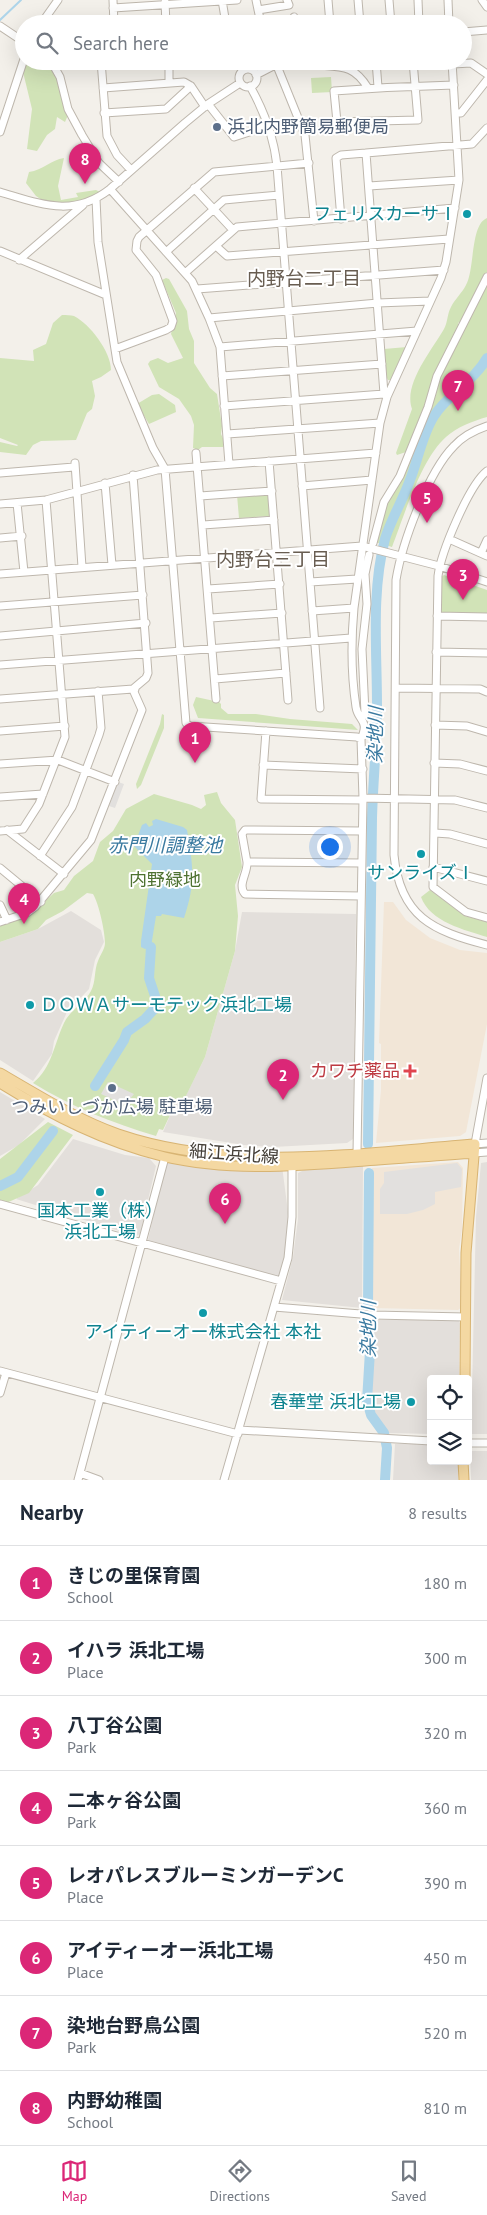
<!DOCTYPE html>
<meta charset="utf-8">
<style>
body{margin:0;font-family:"PT Sans","Noto Sans JP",sans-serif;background:#f6f6f7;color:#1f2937}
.controls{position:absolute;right:15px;bottom:15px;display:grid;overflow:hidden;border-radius:5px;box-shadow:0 5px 20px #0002}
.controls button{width:45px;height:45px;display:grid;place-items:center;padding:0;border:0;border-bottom:1px solid #e0e1e3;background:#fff;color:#1f2937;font:25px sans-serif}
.you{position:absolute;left:329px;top:846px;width:18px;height:18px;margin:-12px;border:4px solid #fff;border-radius:50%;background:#1a73e8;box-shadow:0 0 0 8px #1a73e833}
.badge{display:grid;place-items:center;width:32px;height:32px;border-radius:50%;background:#db2777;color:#fff;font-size:16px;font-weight:700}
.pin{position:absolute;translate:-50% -41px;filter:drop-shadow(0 1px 2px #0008)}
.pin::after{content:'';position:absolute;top:26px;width:18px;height:15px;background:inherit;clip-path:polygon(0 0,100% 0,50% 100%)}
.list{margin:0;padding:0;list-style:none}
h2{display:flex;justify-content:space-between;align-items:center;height:65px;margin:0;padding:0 20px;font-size:21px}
h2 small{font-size:16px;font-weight:400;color:#747a83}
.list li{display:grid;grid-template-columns:32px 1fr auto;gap:15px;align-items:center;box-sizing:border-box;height:75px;padding:0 20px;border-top:1px solid #e0e1e3}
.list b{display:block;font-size:19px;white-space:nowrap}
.list p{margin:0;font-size:16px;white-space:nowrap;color:#747a83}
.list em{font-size:16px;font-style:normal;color:#747a83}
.icon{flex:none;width:28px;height:28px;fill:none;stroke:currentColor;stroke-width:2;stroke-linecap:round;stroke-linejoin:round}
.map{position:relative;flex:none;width:487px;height:1480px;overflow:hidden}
.search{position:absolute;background:#fff;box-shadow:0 5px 20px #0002;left:15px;right:15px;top:15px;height:55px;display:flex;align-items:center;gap:12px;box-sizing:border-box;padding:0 18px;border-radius:28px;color:#747a83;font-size:19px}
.sheet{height:665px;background:#fff}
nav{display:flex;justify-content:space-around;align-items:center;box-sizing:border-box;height:70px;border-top:1px solid #e0e1e3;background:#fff;font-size:14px;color:#747a83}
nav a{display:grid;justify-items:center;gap:2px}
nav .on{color:#db2777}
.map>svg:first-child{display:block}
.commercial{fill:#f2e6d7}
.industrial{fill:#e3dfdb}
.green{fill:#d1e3b7}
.parking{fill:#e2e0de}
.water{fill:#add4e9}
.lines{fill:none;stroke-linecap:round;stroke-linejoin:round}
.stream{stroke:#add4e9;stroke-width:2}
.river{stroke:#add4e9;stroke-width:10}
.minor-casing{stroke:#beb7ad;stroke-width:9}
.major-casing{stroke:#d8b473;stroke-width:11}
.minor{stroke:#fff;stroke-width:7}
.major{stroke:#f4d8a2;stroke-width:9}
.service-dot{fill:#5c6f8a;stroke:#fff;stroke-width:2}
.culture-dot{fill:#0f9aa8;stroke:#fff;stroke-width:2}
.health-dot{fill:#e0444e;stroke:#fff;stroke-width:2}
.labels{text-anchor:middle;stroke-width:4;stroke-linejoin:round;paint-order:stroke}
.service-label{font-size:18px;fill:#4e5e75;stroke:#fff;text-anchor:start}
.culture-label{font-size:18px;fill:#0d838f;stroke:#fff}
.park-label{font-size:18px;fill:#4e7231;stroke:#fff}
.health-label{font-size:18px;fill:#be3a42;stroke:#fff;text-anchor:end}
.street-label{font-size:18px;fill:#464039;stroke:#fff}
.neighbourhood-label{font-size:19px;fill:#685d51;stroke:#fff}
.water-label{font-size:19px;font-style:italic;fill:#3a7aa0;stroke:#fff}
</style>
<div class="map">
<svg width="487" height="1480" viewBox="0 0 487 1480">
<rect width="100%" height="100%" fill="#f3f0ea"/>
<!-- commercial -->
<path class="commercial" d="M384 902H393L406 920 430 938 460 950 487 953V1024L466 1132 460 1136 376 1143 381 1090V1044L379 1043Z
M458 1162 463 1168 462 1229 459 1249 462 1307 458 1310 373 1308 372 1168Z"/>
<!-- industrial -->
<path class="industrial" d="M71 911 101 930 104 942 95 960 89 989 67 1012 54 1041 52 1054 33 1081 0 1060V942L38 929Z
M242 912 356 914 353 1139 347 1143 273 1147 244 1145 163 1132 177 1099 182 1103 205 1057 235 951Z
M0 1092 45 1119 19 1145 0 1156Z
M73 1139 125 1155 149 1158 156 1166 140 1234 136 1236 16 1199 38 1185Z
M166 1160 282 1166 288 1212 285 1255 279 1277 148 1240Z
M487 1162V1434H471L476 1217 481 1163Z
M363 1166 362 1308 282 1300 293 1257 298 1219V1173L304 1170Z
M372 1320H458L460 1323 459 1379H431V1434L388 1433 373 1411 370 1403 374 1349Z
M395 1444H431V1461H458V1480H393Z
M470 1451H487V1480H471Z"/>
<!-- green -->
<path class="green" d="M27 61H49L58 79 68 115 65 122 57 117 55 129 47 135 37 151 27 149 32 109 23 72Z
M331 77 332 92 312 93 311 78Z
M64 158 58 186 61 200 78 197 76 193 96 190 100 192 87 200 51 206 36 196 26 183 29 172C43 170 51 160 64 158Z
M487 218V272L463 320 458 323 459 326 435 373 426 406 409 451 397 455 396 453 412 409C403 384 432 350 444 329 448 322 447 314 451 307 455 299 462 293 466 285 475 269 470 225 487 218Z
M166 278 169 279 187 311 189 329 194 341V363L210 388 217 394 222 426 221 434 225 443 223 447H202L198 450 193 448 194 425 191 416 179 399 159 387 148 364 150 361 158 358 168 363 183 358 171 334 176 313 162 280Z
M487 285V417C473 421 457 427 446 437 421 459 404 516 392 547L375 542 387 503 402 479 440 376Z
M62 315C66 315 71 315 74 316 90 324 111 352 111 370L101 377 92 381 95 396 92 409 87 413 76 440 41 441 33 445 26 455 0 452V442L17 446 18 445 0 438V358L34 361 33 350 46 344 53 323Z
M407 347 391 380H388L386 376 384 349Z
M159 394 175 405 176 412 149 424 137 404 152 395Z
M270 493 271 516 239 518 237 495Z
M444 575 487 590V614L443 613 439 610 440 578Z
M196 697 219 702 221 704V708L228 714H256L290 719 352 724 358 730 198 718 193 705Z
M162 714 164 715V728L141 785 137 789 136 784 160 724Z
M217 792 221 803 235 820 242 867 235 885 238 916 235 951 205 1057 182 1104 177 1100 163 1130 159 1129 156 1136C112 1123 72 1107 33 1083 52 1068 54 1044 64 1023 70 1010 84 1004 91 991 96 982 94 970 98 961 100 955 105 949 105 943 105 932 99 904 93 894L87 893 63 911 46 920 38 929 0 942V926L30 915 54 893 64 890 74 876 93 861 100 842 113 831 126 809 154 794 192 805 201 809 206 805 204 795Z
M430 890 465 916 487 922V937C465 930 430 922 421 897Z
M48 1122 73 1135 29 1193 4 1204H0V1159Z"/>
<!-- parking -->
<path class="parking" d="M118 782 124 784 115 808 109 806Z
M108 1082 134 1094 125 1105 101 1094Z
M457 1163 462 1169 461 1187 435 1192V1204L423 1210 407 1214H380V1189L384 1183V1172Z"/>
<!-- water -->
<path class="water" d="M156 819 183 827 187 830C193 865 196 883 184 918L162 914 161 916H156L151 947 145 949 141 947V941L152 864 134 846 142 825 146 823 149 827 153 825 152 821Z"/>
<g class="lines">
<!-- stream -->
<path class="stream" d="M0 20 21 0"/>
<!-- river -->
<path class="river" d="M95 1086 124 1040 127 1032 145 1019 156 1007 157 1002 149 978 151 947
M368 1144 372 818C373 780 377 743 377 705 377 650 371 592 385 539 391 519 403 500 410 480 418 460 422 435 434 416 448 394 474 381 487 358
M369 1173 368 1308 370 1351 367 1401 371 1415 384 1433 387 1448 385 1480
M0 1186 18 1177 53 1131"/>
<!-- minor casing -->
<g class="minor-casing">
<path id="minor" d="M113 0 114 24
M222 0 226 24
M256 0 261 24
M328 0 330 24
M358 0 360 24
M389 0 391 24
M418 0 419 24
M448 0 449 24
M482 0 487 7
M165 2 166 24
M113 8 237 0
M258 10 289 5 287 0
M294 17 297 24
M41 24 58 0
M0 26 24 42
M463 32 487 30
M51 61 60 77 68 109 82 135 99 163 119 182
M101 61 107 136 117 155 131 170
M169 61V83
M275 61 305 135 314 221
M315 61 317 65C342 67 354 65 368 88
M376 61 378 87
M413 61 418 120 337 122 334 91C374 88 414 86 454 85
M453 64 471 63 487 74
M239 78a9 9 0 1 1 18 0a9 9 0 1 1-18 0Z
M256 75 283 61
M250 86C264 111 274 137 277 166L320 708
M103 88 184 82 191 86 205 107
M208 104 234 137 268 126
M104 113 166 109 191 86
M456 113H461L487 80
M0 132 24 59
M369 186 459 180
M194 188 233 230
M110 189 192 281 209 318 220 347 229 464
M0 192C41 204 73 218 110 189L185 123 208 104 240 83
M96 199 98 242 117 362 153 448 165 469 186 723 190 726 357 737 361 739
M341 219 336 158 341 155 366 153
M216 246 227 256 449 239
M0 251 106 295
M166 252 224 200 279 195
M19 260 83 205
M185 273 237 227 455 208
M197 289 444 270
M209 318 378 303 430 301
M220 347 417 331
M115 349 166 330 171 327 173 321 156 275 136 250 137 241 139 237 214 172 309 163
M222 376 382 364
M387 397 384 394 366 153 472 144 487 128
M224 406 384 394
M487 426C475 430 463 436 454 446 428 472 402 543 396 580L394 855C400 917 433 931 487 945
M227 434 380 423
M196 453 216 699
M269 461 288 700
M75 463 82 567
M487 471C469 485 441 552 438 576L433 887 466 912 487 918
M0 473 74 467
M105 483 112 565
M302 486 372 480
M200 496 272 491
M17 503 24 572
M0 504 46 500 157 470 376 453
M203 525 274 520
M0 538 22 536
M449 539 487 556
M373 543 384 502 400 476 428 407 437 376 487 277
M481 553 487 540
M0 574 362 546 439 566 487 582
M310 582 357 579
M208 589 280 584
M0 606 143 595
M312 611 354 608
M437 616 487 617
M211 618 282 613
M0 636 146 623
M436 652 487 653
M0 665 351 638
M215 679 286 673
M396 688 480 689 487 692
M0 699 133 689 146 678 148 673 133 475
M362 718 365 713 362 649 367 604 365 574 369 555
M435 725 467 726 487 732
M0 731 65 726
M266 731 261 799 363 800
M434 763 460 764 487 771
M0 764 58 760 115 782
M263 765 363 769
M0 797 43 794
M363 798 455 800 487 808
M7 830 64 874
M0 831 23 829 39 804 65 737 46 500
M435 833 450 834 487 844
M40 856 72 807 99 735 101 728 98 691
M247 862C248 873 237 885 245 894L361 896
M361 863 247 862 242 834 245 830 362 831
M433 867 487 881
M0 868 41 902
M0 905 7 920
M0 922 27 913 35 907 91 840 142 710 134 692 135 689
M487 1078 475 1144 487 1143
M357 1153 363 798 361 739C370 720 358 721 356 707 351 674 351 641 354 608L380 423 387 397 441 278 446 262 459 180 452 61
M474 1153 487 1152
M0 1204 281 1281
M274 1307 373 1315 465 1317
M0 1371 238 1434
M0 1393 6 1373
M239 1430 431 1441
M468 1443H487
M80 1473 99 1480
M78 1480 165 1157
M224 1480 288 1258 292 1217V1166"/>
</g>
<!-- major casing -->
<g class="major-casing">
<path id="major" d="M0 1073C38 1095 76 1119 118 1134 233 1173 357 1153 475 1144L466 1253 465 1379
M0 1083C53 1116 104 1142 165 1157 230 1172 299 1166 365 1161 401 1158 438 1156 474 1153
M463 1461 464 1480"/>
</g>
<!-- minor -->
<use href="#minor" class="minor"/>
<!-- major -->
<use href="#major" class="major"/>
</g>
<!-- markers -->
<g class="service-dot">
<circle cx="217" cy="127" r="5"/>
<circle cx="112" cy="1088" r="5"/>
</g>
<g class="culture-dot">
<circle cx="467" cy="214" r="5"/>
<circle cx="421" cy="854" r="5"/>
<circle cx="30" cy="1005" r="5"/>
<circle cx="100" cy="1192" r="5"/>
<circle cx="203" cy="1313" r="5"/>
<circle cx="411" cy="1402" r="5"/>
</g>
<path class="health-dot" d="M407.5 1063.5h5v5h5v5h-5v5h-5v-5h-5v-5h5z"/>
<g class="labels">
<!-- service labels -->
<g class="service-label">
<text x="227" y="133">浜北内野簡易郵便局</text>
<text x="112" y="1113" text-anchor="middle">つみいしづか広場 駐車場</text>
</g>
<!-- culture labels -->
<g class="culture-label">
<text x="457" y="220" text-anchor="end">フェリスカーサⅠ</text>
<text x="421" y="879">サンライズⅠ</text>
<text x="40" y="1011" text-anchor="start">ＤＯＷＡサーモテック浜北工場</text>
<text x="100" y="1217">国本工業（株）<tspan x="100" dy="21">浜北工場</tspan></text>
<text x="203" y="1338">アイティーオー株式会社 本社</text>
<text x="401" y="1408" text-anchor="end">春華堂 浜北工場</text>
</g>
<!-- park labels -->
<g class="park-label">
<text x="165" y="886">内野緑地</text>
</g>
<!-- health labels -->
<g class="health-label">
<text x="400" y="1077">カワチ薬品</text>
</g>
<!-- street labels -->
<g class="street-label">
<text transform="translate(234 1154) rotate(4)" y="6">細江浜北線</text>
</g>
<!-- neighbourhood labels -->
<g class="neighbourhood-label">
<text x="304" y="285">内野台二丁目</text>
<text x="273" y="566">内野台三丁目</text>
</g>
<!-- water labels -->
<g class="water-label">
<text transform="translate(375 735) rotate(-89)" y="7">染地川</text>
<text x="165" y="852">赤門川調整池</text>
<text transform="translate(368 1329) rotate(-90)" y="7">染地川</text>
</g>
</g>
</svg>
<div class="controls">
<button><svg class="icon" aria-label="locate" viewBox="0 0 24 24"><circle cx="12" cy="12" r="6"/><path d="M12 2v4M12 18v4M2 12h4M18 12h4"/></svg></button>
<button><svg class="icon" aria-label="layers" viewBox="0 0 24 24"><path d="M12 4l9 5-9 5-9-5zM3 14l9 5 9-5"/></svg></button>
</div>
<div class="you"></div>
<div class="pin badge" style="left:195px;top:763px">1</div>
<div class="pin badge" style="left:283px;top:1100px">2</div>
<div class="pin badge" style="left:463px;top:600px">3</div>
<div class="pin badge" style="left:24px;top:924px">4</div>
<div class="pin badge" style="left:427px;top:523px">5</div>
<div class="pin badge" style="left:225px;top:1224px">6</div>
<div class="pin badge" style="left:458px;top:411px">7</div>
<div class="pin badge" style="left:85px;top:184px">8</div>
<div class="search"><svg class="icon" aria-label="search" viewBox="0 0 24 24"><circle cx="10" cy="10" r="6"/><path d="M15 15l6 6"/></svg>Search here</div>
</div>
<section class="sheet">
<h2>Nearby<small>8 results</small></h2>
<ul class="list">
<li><span class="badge">1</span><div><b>きじの里保育園</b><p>School</p></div><em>180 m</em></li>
<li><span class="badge">2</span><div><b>イハラ 浜北工場</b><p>Place</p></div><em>300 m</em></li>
<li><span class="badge">3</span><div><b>八丁谷公園</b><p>Park</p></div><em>320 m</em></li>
<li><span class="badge">4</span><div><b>二本ヶ谷公園</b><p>Park</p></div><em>360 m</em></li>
<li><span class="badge">5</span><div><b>レオパレスブルーミンガーデンC</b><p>Place</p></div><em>390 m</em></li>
<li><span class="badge">6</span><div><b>アイティーオー浜北工場</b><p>Place</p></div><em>450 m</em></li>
<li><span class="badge">7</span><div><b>染地台野鳥公園</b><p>Park</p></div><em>520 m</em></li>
<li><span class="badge">8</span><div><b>内野幼稚園</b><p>School</p></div><em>810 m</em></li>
</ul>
</section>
<nav>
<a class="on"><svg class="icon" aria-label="map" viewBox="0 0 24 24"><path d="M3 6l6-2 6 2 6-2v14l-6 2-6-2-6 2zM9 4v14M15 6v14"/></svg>Map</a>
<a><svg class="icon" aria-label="directions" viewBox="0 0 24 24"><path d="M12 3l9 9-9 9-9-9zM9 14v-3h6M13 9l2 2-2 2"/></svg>Directions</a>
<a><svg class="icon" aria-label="saved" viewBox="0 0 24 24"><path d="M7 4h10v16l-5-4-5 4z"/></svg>Saved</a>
</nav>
